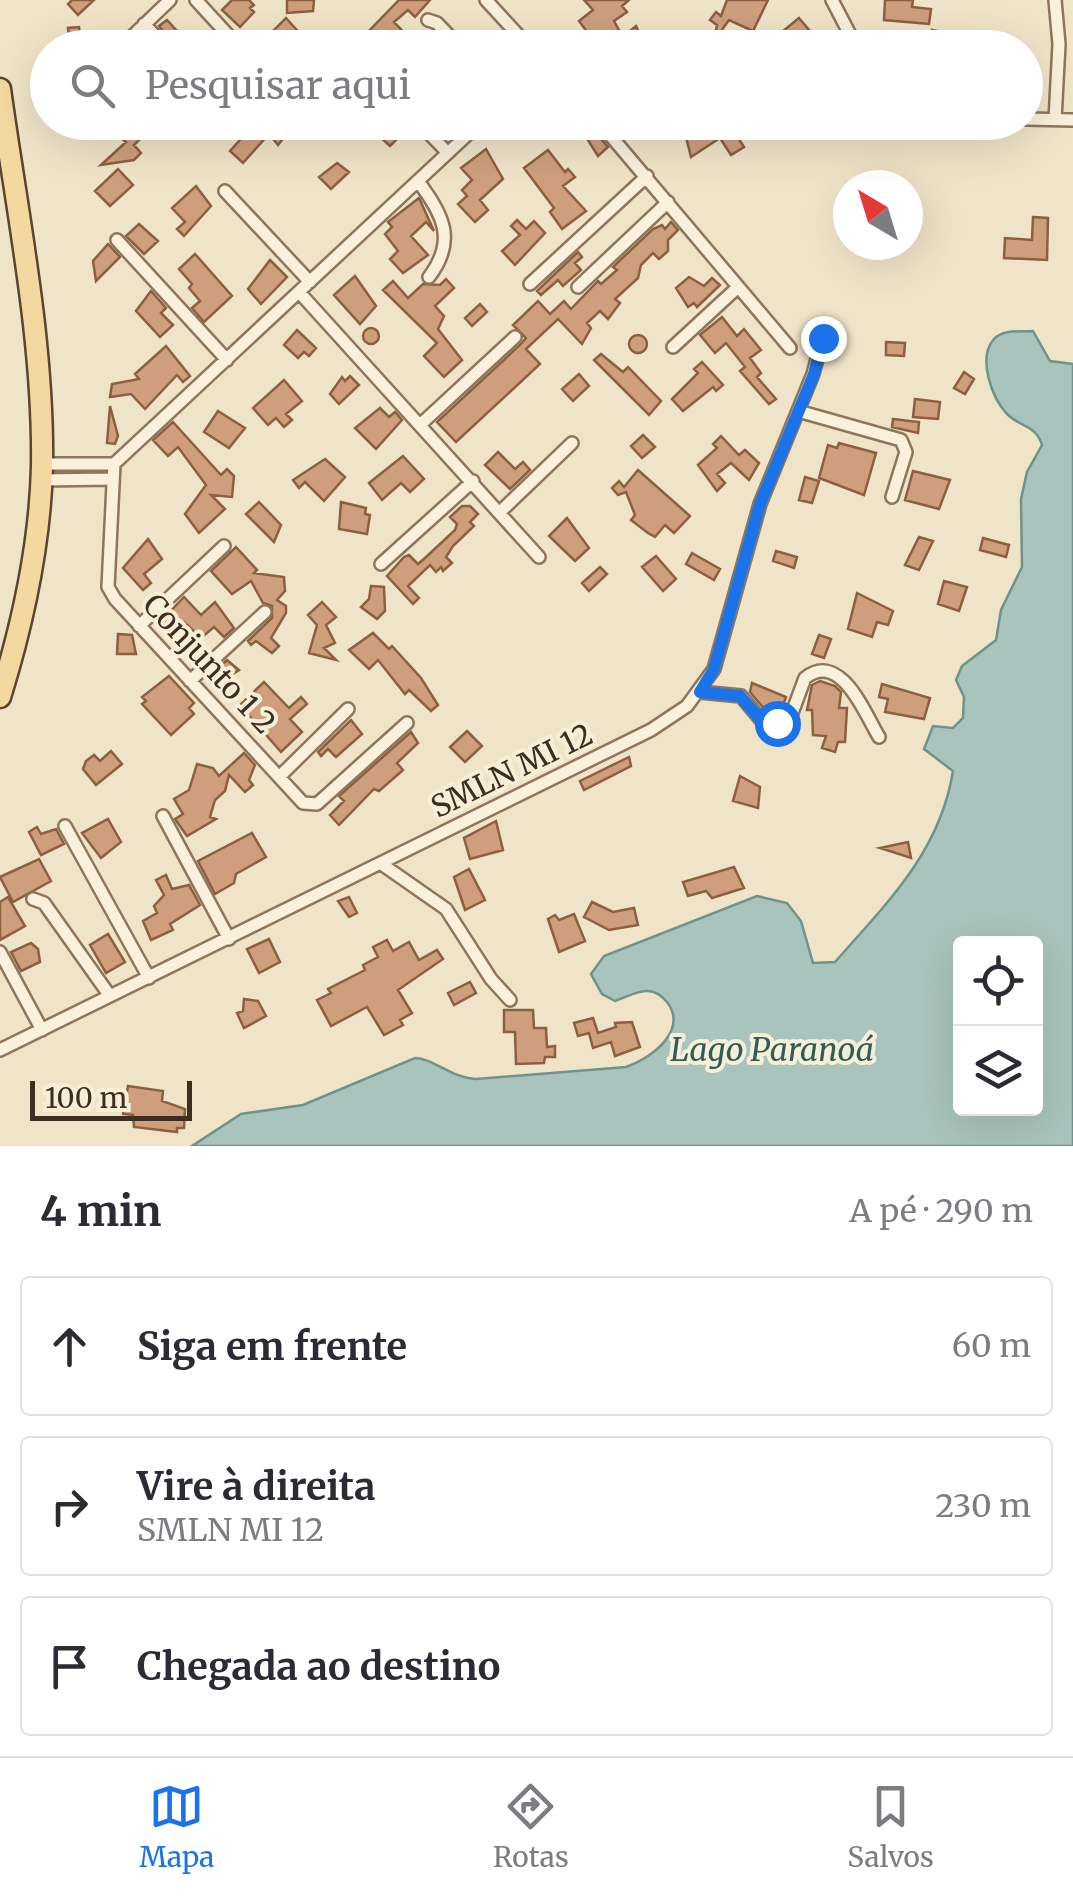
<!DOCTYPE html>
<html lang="pt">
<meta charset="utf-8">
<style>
body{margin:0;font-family:Merriweather,serif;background:#f2f2f3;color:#2b2b33}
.controls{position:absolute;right:30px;bottom:30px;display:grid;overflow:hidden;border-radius:10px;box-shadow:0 10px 40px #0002}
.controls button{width:90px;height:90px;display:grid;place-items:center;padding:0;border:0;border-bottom:2px solid #e1e1e2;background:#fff;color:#2b2b33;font:50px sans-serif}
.compass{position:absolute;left:833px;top:170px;width:90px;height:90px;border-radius:50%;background:#fff;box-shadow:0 10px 40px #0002;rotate:322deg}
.scale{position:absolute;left:30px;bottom:25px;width:162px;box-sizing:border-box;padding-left:10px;border:5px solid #3d2e20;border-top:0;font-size:28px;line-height:35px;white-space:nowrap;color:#3d2e20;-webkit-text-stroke:8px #f7eed8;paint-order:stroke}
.stop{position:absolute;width:30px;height:30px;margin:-22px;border:8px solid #1a73e8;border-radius:50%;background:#fff}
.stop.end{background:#1a73e8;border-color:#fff;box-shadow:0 2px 10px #0008}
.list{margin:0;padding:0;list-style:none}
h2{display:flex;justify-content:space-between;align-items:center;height:130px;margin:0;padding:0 40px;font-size:42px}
h2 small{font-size:32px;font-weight:400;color:#7c7c81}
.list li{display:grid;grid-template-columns:65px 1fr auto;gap:30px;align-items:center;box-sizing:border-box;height:140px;margin:0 20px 20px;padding:0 20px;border:2px solid #e1e1e2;border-radius:10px}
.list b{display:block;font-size:38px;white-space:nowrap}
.list p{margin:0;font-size:32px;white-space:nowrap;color:#7c7c81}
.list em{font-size:32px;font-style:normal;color:#7c7c81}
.icon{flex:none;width:55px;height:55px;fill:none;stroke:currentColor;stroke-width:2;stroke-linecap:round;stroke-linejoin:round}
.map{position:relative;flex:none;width:1073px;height:1146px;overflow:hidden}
.search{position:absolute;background:#fff;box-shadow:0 10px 40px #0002;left:30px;right:30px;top:30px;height:110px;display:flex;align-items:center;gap:25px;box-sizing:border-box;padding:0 35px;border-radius:55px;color:#7c7c81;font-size:38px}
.sheet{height:610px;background:#fff}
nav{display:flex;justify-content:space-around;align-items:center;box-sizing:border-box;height:140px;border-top:2px solid #e1e1e2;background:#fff;font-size:28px;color:#7c7c81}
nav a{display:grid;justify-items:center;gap:5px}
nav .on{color:#1a73e8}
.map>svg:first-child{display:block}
.water{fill:#a9c4bc;stroke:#6f938a;stroke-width:2.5;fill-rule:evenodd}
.building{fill:#cf9f7d;stroke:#8d5f41;stroke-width:2.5}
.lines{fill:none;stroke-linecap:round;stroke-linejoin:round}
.minor-casing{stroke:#8d765c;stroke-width:16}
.primary-casing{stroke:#5b4430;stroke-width:25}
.minor{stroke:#faf1dc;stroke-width:11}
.primary{stroke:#f3d9a0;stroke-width:20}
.route{stroke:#1a73e8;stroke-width:12}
.labels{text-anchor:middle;stroke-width:8;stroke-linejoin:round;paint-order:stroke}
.street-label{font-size:30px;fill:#3d2e20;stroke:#f7eed8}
.water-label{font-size:32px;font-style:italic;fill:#2f5d5a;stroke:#f7eed8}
</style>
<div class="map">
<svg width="1073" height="1146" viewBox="0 0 1073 1146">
<rect width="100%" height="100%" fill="#f0e4c8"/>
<!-- water -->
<path class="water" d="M1033 331 1050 361 1073 364V1146H192L241 1114 303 1105 415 1058C433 1058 451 1078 476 1079L626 1067C650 1059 689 1031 667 1002 662 996 655 990 646 991 637 991 624 998 615 1001L602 994 591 974 604 956 757 896 787 903 801 921 813 963 835 962C887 903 940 852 953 771L924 749 933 726 953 728 963 718 964 697 956 680 962 666 996 640 1001 610 1022 567 1021 499 1027 472 1042 445C1036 425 1020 427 1007 414 992 398 977 358 994 339 1003 329 1021 332 1033 331ZM960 944H1036V1108H960Z"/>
<!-- building -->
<path class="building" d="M72 0H94L78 15 68 4Z
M232 0H249L254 5 250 8 254 12 240 27 222 10Z
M287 0H314L313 11 287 13Z
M399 0H430L415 17 408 10 394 22 416 45 426 35 438 48H372L363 37Z
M584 0H629L622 6 627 12 614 21 623 37 636 26 646 48H599L579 21 593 10Z
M727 0H768L753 31 729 20 714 41 717 25 710 20 716 12 721 16Z
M885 0H913L912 7 931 9 929 24 884 20Z
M286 18 313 48H290L274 30Z
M799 18 809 30 789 48H777L771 41Z
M167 20 189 44 200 33 206 39 212 34 225 48H176L159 26Z
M79 27 81 48H70L68 28Z
M932 30 963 36 962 48H930Z
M121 122H157L134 145 141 153 134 160 101 165 126 142 122 139 130 132Z
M273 122 285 136 278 145 269 134 243 163 230 151 250 129 257 136Z
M364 122H403L394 131 400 136 390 146Z
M705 122H728L744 147 731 155 720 138 691 157 686 137Z
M593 130 608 147 598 156 586 137Z
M486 149 503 179 480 200 488 210 475 222 458 204 467 196 462 190 472 180 461 168Z
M548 150 565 172 568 169 575 177 563 186 586 211 562 229 550 212 554 208 524 168Z
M337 163 349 172 331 189 319 177Z
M118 169 133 185 110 206 95 191Z
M196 186 211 206 184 236 177 229 185 222 172 208Z
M419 198 434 231 426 222 411 236 428 255 403 273 390 259 398 251 385 234 392 227 388 222Z
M1033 217 1048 218 1047 260 1004 258 1005 238 1032 240Z
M517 220 526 229 534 221 545 233 515 265 502 251 520 235 511 226Z
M671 222 678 230 668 240V251L659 259 653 253 641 265 638 278 615 299 620 303 608 319 600 311 587 323 591 328 582 344 558 319 526 349 540 364 456 442 437 422 521 344 526 338 513 325 538 301 550 314 564 301 571 309 598 281 601 284 617 270 613 267 653 229 662 225 665 229Z
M139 224 158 241 144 254 126 236Z
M108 244 120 257 96 281 93 261Z
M578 252 582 257 575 263 581 270 563 286 558 280 541 295 537 291Z
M195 254 232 296 204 322 192 308 200 301 189 288 192 284 179 269Z
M270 260 287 277 261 304 248 289Z
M355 276 376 306 360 324 334 295Z
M689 277 704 286 712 278 720 285 697 307 694 303 688 307 676 288Z
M446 279 454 288 435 306 444 316 438 329 462 360 444 377 424 356 437 343 383 290 393 281 408 298 423 284 440 285Z
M151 291 166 308 161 313 173 325 160 337 136 311Z
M480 304 487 312 472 326 465 318Z
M722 317 737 336 744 329 761 350 750 358 761 373 757 377 776 399 769 404 740 371 745 367 726 343 715 353 700 335Z
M363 336a8 8 0 1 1 16 0a8 8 0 1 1-16 0Z
M297 330 316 348 309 356 304 352 298 358 284 345Z
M629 344a9 9 0 1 1 18 0a9 9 0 1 1-18 0Z
M886 342 905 343 904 356 886 355Z
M166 346 190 376 183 382 177 375 145 409 131 394 110 397 112 384 139 379 135 374Z
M601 354 623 372 628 367 661 401 649 415 594 360Z
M702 362 723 385 716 391 713 387 683 411 672 399 698 373 694 369Z
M964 372 974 379 965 394 954 388Z
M579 374 589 386 573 401 562 389Z
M350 376 359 385 339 404 330 394 342 377 345 381Z
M284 380 302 401 286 414 292 420 284 427 276 418 268 425 253 408Z
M915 399 940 402 938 419 913 417Z
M110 406 118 436 115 444 107 443Z
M380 408 389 417 395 412 402 420 376 449 355 428Z
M218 411 245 428 229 448 204 432Z
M893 419 919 422 918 433 892 427Z
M173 422 221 475 227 469 234 476 232 497 211 495 225 509 199 533 185 514 206 485 178 447 168 456 153 440Z
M643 435 655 447 642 458 631 446Z
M721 436 739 455 745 450 759 463 749 480 731 463 717 474 725 483 717 491 698 465 717 448 713 444Z
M839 443 876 453 864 495 819 478 828 445 837 448Z
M498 452 515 469 523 462 530 470 510 489 485 465Z
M403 456 424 479 410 492 401 483 382 500 369 483Z
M325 459 345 477 324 501 305 482 299 488 293 480Z
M638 470 690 516 674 533 665 525 655 537 648 533 631 520 635 515 626 492 618 495 612 488 619 481 624 487Z
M913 471 950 480 939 509 905 500Z
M805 477 819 481 812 503 799 500Z
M259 502 281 525 274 542 246 514Z
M341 502 366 508 365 514 370 515 367 534 339 529Z
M462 506H470L478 514 470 522 474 526 453 546 446 557 452 563 443 571 441 567 436 572 430 565 408 586 419 598 413 604 387 576 404 557 409 555 418 564 425 558 455 530 457 524 450 517Z
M567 518 589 548 575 561 549 536Z
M919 537 933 541 919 570 905 565Z
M983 538 1009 545 1006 557 980 550Z
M148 539 162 559 144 574 151 583 143 590 123 568Z
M236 547 257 570 254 573 284 577 285 591 277 600 286 606V613L271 638 279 646 272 653 256 641 251 645 248 641 272 618V606L263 603 251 581 232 594 211 571Z
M776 551 797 557 794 568 773 561Z
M692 553 720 569 714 580 686 564Z
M656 556 676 579 663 591 642 567Z
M600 567 607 574 589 591 582 583Z
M944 581 967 587 959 611 938 604Z
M371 586 384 587 385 611 377 619 361 607 369 599Z
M857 593 893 611 888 625 877 622 872 637 848 629Z
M184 597 201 615 215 602 234 628 224 637 214 627 201 638 184 622 174 632 163 620 159 623Z
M322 602 336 617 326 625 335 643 324 648 336 660 309 653 317 625 308 615Z
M373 633 389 649 392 646 421 678 438 705 431 711 409 690 405 694 378 660 369 669 349 650Z
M118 634 132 635 136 654H117Z
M819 635 831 639 824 658 812 654Z
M227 660 239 670 220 682 211 675Z
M169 676 194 703 189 708 194 714 171 735 142 704 146 701 142 697Z
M820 681 835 686 841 692 839 708H847L845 742H838L835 752 822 748 826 736 813 735 812 710H807L812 685Z
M264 682 289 708 301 697 307 704 290 719 302 732 281 752 240 705Z
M752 683 786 697 782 708 766 711 750 692Z
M882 684 930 698 924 719 885 712 888 699 879 697Z
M351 720 362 734 336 757 328 749 321 756 318 752Z
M467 731 482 746 465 762 450 747Z
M411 732 418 743 397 763 403 770 379 791 374 789 339 825 330 815 344 801 339 796Z
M111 751 122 764 96 785 83 769 86 761 94 755 100 761Z
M244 753 255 765 249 780 253 785 245 792 229 775 225 791 215 800 210 817 216 819 187 836 175 819 183 814 174 799 189 790 197 764 213 768 219 776Z
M629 757 631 766 584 790 580 781Z
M740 776 760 787 758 808 733 801Z
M108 819 121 842 101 858 82 833Z
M496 821 503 850 470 859 464 838Z
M37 827 41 834 56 829 64 844 41 855 29 832Z
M252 833 266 857 236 874 234 883 215 894 198 861Z
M908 842 911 858 880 848Z
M39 859 51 881 13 902 0 877Z
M734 867 744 888 712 898 706 891 688 896 683 882Z
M469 869 485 900 465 910 454 877Z
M166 875 172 889 189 885 200 905 170 924 173 930 151 940 143 921 157 913 154 906 164 895 156 880Z
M8 897 25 926 0 940V902Z
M349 897 357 913 349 917 338 901Z
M592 902 613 912 634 908 638 925 609 930 584 917Z
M574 914 585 941 559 952 548 919 555 915 559 920Z
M108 934 125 962 106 973 90 945Z
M269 939 280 962 259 973 247 949Z
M387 940 393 951 409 942 419 960 437 950 443 959 398 990 412 1013 400 1020 403 1025 384 1035 367 1007 331 1026 317 1000 331 993 328 989 365 970 363 965 378 957 373 947Z
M31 943 38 949 40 962 21 971 11 952Z
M470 982 476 993 454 1005 448 993Z
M244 999 258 1001 266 1016 244 1028 237 1013 243 1011Z
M504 1010H533L534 1028H546L547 1047 555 1046V1057H545L544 1063 516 1064 515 1032H504Z
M593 1018 598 1033 616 1027 615 1023 632 1022 640 1047 615 1056 611 1042 593 1048 589 1033 578 1036 574 1023Z
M128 1086 163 1091 162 1101 185 1109 184 1128H177V1132L134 1127 133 1115 123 1114Z"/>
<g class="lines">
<!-- minor casing -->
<g class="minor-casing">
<path id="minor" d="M196 0 240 48
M486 0 530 48
M832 0 857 48
M428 20 437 23 461 48
M144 24 167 48
M120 48 170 0
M267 48 274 42
M1026 119 1073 120
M1055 120 1059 44 1055 0
M418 122 448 153
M599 122 790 348
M418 181C443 215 457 240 429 277
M225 191 310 282
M117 240 227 360
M530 284 647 176
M578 287 668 202
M299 292 539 557
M673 347 738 287
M798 411 901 440 906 452 892 497
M421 424 515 337
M42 464H114
M41 480 113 479
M500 512 572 443
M381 564 473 481
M139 626 224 546
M190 681 265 612
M700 692 741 696 761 720 777 723 792 713 805 678C841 650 865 714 879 737
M407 723 317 804 303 803 115 599 108 587 114 464 481 122
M279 777 348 709
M163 816 229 939
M65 826 149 978
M383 865 446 909 491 979 510 1000
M33 899 44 903 110 996
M0 952 42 1030
M0 1050 651 730 687 706 714 669 760 504 813 374 823 337"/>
</g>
<!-- primary casing -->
<g class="primary-casing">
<path id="primary" d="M0 89C17 213 44 341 42 467 40 545 23 623 0 697"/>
</g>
<!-- minor -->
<use href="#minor" class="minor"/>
<!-- primary -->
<use href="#primary" class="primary"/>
</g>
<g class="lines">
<!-- route -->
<path class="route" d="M777 723 761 720 740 696 700 692 714 669 760 504 814 374 823 338"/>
</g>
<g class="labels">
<!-- street labels -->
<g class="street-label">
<text transform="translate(209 664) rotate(47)" y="10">Conjunto 1 2</text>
<text transform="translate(512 771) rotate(-26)" y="10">SMLN MI 12</text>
</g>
<!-- water labels -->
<g class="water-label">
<text x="772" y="1061">Lago Paranoá</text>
</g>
</g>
</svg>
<div class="controls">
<button><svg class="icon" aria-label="locate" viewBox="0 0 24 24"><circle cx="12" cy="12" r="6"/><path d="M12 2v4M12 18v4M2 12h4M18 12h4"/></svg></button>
<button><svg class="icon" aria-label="layers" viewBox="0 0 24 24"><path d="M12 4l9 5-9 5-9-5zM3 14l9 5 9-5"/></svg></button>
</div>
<svg class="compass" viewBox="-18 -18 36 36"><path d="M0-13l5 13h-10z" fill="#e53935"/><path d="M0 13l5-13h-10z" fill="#7c7c81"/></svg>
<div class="scale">100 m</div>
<div class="stop" style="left:777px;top:723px"></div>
<div class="stop end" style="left:823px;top:338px"></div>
<div class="search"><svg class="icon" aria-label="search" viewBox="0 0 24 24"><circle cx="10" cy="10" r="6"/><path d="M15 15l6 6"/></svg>Pesquisar aqui</div>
</div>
<section class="sheet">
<h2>4 min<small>A pé · 290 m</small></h2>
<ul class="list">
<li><svg class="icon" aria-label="ahead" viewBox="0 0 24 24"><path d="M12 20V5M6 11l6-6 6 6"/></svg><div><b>Siga em frente</b></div><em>60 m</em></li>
<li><svg class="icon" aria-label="right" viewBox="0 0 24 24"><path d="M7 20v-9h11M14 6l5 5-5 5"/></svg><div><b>Vire à direita</b><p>SMLN MI 12</p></div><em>230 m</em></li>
<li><svg class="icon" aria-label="arrive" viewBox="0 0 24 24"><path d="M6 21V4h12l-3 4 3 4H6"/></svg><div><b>Chegada ao destino</b></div></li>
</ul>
</section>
<nav>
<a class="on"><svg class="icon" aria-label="map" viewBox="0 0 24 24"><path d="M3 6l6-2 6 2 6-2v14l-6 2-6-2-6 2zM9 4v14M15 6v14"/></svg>Mapa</a>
<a><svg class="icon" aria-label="directions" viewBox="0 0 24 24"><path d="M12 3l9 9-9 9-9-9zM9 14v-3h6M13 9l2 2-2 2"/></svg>Rotas</a>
<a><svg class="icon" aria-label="saved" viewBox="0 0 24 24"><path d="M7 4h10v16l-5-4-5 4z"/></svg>Salvos</a>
</nav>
